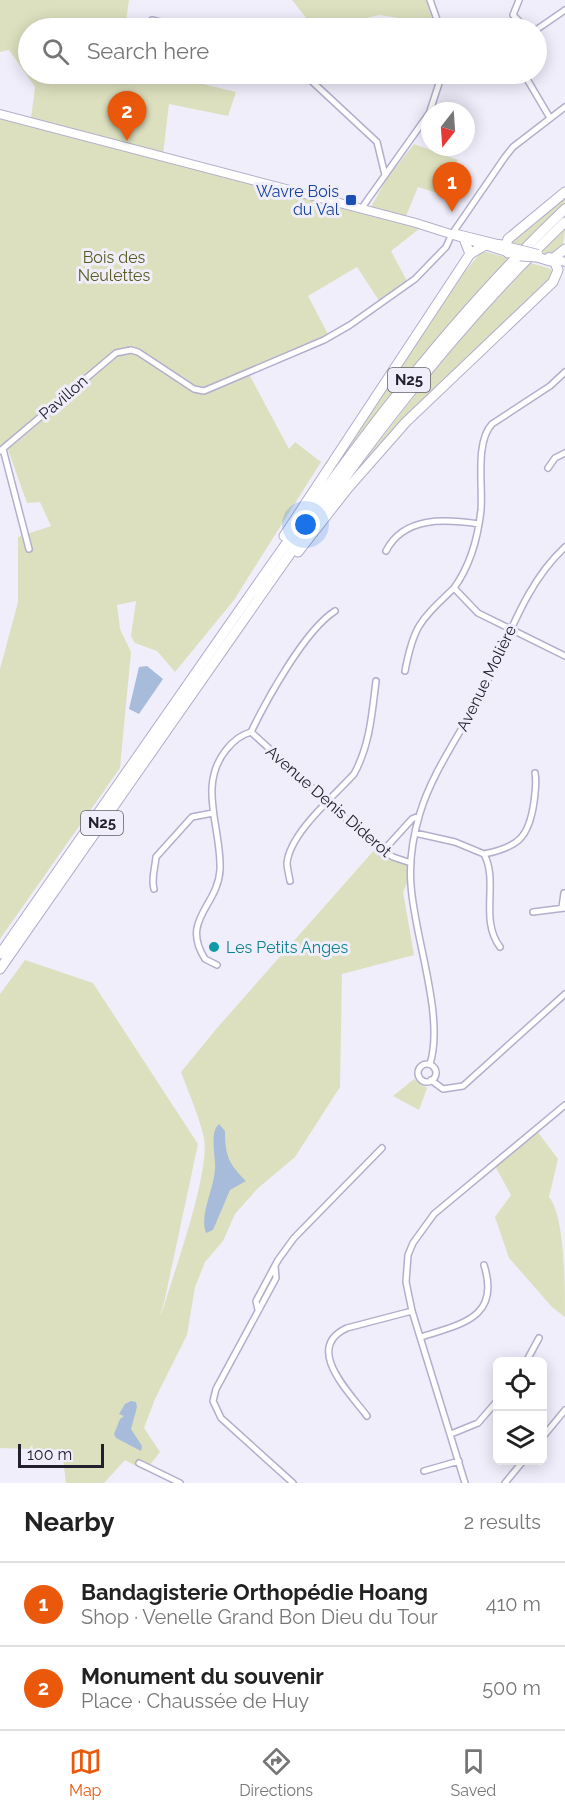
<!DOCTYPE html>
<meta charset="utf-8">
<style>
body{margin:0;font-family:Raleway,sans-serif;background:#f6f6f6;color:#222}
.controls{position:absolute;right:18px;bottom:18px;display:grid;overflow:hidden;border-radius:9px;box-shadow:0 3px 15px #0003}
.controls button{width:54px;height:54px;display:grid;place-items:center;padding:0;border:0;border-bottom:2px solid #e0e0e0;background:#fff;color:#222;font:30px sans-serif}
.compass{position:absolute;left:421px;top:102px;width:54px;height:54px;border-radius:50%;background:#fff;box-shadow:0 3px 15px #0003;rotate:197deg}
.scale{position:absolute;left:18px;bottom:15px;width:86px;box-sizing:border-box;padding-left:6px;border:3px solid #22202c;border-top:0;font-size:16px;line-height:21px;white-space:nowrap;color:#22202c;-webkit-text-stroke:4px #f0eefb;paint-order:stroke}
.you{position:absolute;left:306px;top:525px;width:21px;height:21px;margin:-15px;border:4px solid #fff;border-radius:50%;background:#1a73e8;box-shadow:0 0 0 9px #1a73e833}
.badge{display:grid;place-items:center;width:39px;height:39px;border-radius:50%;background:#ea580c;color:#fff;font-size:20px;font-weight:700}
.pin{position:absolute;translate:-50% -50px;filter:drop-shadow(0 2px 3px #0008)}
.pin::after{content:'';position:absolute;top:32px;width:21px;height:18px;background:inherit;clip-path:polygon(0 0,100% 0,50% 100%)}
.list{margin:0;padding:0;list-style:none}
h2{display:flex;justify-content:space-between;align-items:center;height:78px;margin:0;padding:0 24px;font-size:26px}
h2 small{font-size:20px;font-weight:400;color:#767676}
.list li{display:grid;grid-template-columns:39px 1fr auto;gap:18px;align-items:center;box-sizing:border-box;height:84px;padding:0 24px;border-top:2px solid #e0e0e0}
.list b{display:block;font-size:22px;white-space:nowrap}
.list p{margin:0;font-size:20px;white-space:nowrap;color:#767676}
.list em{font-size:20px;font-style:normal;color:#767676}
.icon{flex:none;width:33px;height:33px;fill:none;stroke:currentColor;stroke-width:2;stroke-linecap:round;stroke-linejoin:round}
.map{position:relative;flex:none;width:565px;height:1483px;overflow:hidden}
.search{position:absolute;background:#fff;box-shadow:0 3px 15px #0003;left:18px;right:18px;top:18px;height:66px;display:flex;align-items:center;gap:15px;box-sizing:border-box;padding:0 21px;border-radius:33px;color:#767676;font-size:22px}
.sheet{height:246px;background:#fff}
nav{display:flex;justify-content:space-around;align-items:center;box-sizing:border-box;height:84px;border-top:2px solid #e0e0e0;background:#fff;font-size:16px;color:#767676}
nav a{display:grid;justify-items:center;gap:3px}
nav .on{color:#ea580c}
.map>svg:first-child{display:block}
.green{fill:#dde0be}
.water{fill:#a7bcdb}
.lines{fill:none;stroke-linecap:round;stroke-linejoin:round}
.street-casing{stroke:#b3aecd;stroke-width:8}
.secondary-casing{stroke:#b3aecd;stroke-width:10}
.highway-casing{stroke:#b3aecd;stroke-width:11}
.street{stroke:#fff;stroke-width:5}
.secondary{stroke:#fff;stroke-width:8}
.highway{stroke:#fff;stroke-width:9}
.secondary-bridge-casing{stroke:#b3aecd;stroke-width:10;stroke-linecap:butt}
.highway-bridge-casing{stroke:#b3aecd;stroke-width:11;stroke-linecap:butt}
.secondary-bridge{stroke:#fff;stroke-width:8}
.highway-bridge{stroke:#fff;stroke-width:9}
.transit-dot{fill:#1a4fb4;stroke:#f0eefb;stroke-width:2}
.culture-dot{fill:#0f9aa8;stroke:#f0eefb;stroke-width:2}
.labels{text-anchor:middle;stroke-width:6;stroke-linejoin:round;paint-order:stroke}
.shield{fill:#f0eefb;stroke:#605e6a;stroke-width:1.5}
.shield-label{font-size:15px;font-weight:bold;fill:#22202c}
.transit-label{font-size:16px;fill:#164399;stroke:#f0eefb;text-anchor:end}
.park-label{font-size:16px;fill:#595b20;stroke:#f0eefb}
.street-label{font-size:16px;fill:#22202c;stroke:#f0eefb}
.culture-label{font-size:16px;fill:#0d838f;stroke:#f0eefb;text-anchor:start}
</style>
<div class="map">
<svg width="565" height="1483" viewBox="0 0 565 1483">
<rect width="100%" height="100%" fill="#f0eefb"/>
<!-- green -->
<path class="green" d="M0 0H129L125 28H28V74H161L236 92 228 116 169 104 163 154 31 118 35 87 9 50 0 52Z
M292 0H426L434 23 379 15 325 28H314Z
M0 118 419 229 391 251 408 283 380 302 357 267 308 296 328 334 205 387 192 385 188 387 202 394 249 374 289 449 295 442 321 462 234 600 175 672 157 651 135 643 131 636 136 601 117 605 120 629 131 652 120 768 0 939V669L18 602V537L51 526 40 502 27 503 6 444 0 449Z
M414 144 458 160 437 193 418 187 406 216 371 207 387 178Z
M565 197V204L301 515 457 281 482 251 509 258 520 247 509 244Z
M565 226C565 243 561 258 541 253L531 263 551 269 553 273 550 281 439 383 331 503 455 344Z
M376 848 392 860 409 866 408 881 403 892 414 955 342 974 340 1087 295 1157 257 1189 235 1214 223 1241 205 1262 195 1287 187 1335 155 1399 144 1428 160 1452 145 1471 125 1460 104 1483H66L62 1450 0 1448V994L25 960 93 983 198 1144 164 1303 159 1317 164 1306C175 1269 210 1173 204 1138 199 1116 189 1094 181 1072L217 1028Z
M414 1079 427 1088 419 1110 393 1096Z
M537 1131 558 1159 549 1197C565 1216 565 1287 565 1317L552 1307 509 1258 495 1217 511 1195 495 1166Z"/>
<!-- water -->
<path class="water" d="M147 666 163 679 139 714 129 709 139 667Z
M219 1124 225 1131C225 1156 229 1164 246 1181L230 1190 213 1230 206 1233C199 1215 214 1189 215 1169 216 1157 209 1132 219 1124Z
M131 1401 136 1402 137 1407 131 1429 142 1446 141 1451 116 1438 114 1434 120 1419 124 1416 119 1414 125 1404Z"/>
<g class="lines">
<!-- street casing -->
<g class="street-casing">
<path id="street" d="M430 0 440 28
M519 0 513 15 526 28
M152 20 185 28
M536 30 565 10
M304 74 377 142 385 175
M524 74 550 118
M430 111 442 74
M361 209 430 112
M565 372 550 386 492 424C475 442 483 486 481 510 478 537 470 566 454 588L478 613 565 656
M3 449 29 549
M0 451 116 353 131 350 138 352 194 389 204 391 324 340 350 325 415 279 446 247 452 234 505 157 513 147 565 107
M548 468 555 458 565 453
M386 551C404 516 445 519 479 524
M405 671C414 624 421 620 454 588
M251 732 376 846 393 857 411 863
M251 732C267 699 305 630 335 611
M415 833 455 842 484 854C499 882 479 919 500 947
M383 851 412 819 419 816
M484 854C519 847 529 837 534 802 535 792 537 783 535 773
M290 881C289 875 287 868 287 863 290 833 334 796 354 774 370 745 372 713 376 681
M154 889C151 878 155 869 156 857L192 817 213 813
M562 907 564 893
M533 912 565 908
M217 965 205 959C180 920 218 906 220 870 222 829 197 786 226 750 233 741 240 735 251 732
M430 1064C445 1016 414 936 411 885 409 861 413 836 420 813 433 770 462 732 482 692 508 642 523 586 565 547
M418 1073a9 9 0 1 1 18 0a9 9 0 1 1-18 0Z
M431 1080 443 1089 463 1086 565 994
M275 1266 276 1278 216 1389 213 1401 221 1418 293 1483
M258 1310 256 1301 278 1260 294 1238 382 1148
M421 1337C461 1324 501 1318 484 1265
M526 1362 539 1338
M367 1416C350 1393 303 1348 347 1328L412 1311
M451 1434 478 1423 498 1400
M542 1438 565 1410
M139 1463 180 1483
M424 1471 459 1461
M465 1483 412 1311 406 1282 408 1255 413 1243 434 1214 565 1105
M505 1483 524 1460"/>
</g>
<!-- secondary casing -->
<g class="secondary-casing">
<path id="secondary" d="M0 114 416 223 513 254
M457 234 518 249
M549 257 565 262"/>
</g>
<!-- highway casing -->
<g class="highway-casing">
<path id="highway" d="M465 241 470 254
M508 253 506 245 508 239 565 192
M537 257 550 261 565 249
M284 536 470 254 487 244 503 245
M298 552 348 488 406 422 553 282 558 270 553 258
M0 954C78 842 156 730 234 618 334 474 437 330 565 209
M0 969C81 853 162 737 243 621 341 480 440 340 565 222"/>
</g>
<!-- street -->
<use href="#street" class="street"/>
<!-- secondary -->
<use href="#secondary" class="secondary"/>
<!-- highway -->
<use href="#highway" class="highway"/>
<!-- secondary-bridge casing -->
<g class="secondary-bridge-casing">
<path id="secondary-bridge" d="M518 249 538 254"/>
</g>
<!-- highway-bridge casing -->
<g class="highway-bridge-casing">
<path id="highway-bridge" d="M520 256 537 257"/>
</g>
<!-- secondary-bridge -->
<use href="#secondary-bridge" class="secondary-bridge"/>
<!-- highway-bridge -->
<use href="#highway-bridge" class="highway-bridge"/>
</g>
<!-- markers -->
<rect class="transit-dot" x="345" y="194" width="12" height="12" rx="3"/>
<circle class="culture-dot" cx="214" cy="947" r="6"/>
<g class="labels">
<!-- shield labels -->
<g class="shield">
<rect x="388" y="368" width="42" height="24" rx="4.5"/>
<rect x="81" y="811" width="42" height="24" rx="4.5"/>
</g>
<g class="shield-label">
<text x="409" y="385">N25</text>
<text x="102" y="828">N25</text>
</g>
<!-- transit labels -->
<g class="transit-label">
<text x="339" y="197">Wavre Bois<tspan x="339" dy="18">du Val</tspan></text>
</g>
<!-- park labels -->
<g class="park-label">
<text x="114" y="263">Bois des<tspan x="114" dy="18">Neulettes</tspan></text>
</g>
<!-- street labels -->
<g class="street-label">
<text transform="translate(63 397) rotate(-41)" y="6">Pavillon</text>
<text transform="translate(486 678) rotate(-64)" y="6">Avenue Molière</text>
<text transform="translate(329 801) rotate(41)" y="6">Avenue Denis Diderot</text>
</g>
<!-- culture labels -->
<g class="culture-label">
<text x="226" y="953">Les Petits Anges</text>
</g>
</g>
</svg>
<div class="controls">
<button><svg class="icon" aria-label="locate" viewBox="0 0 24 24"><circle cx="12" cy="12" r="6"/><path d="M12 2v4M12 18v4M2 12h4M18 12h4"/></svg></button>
<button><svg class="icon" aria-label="layers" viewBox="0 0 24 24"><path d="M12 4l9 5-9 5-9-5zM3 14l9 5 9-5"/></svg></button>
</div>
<svg class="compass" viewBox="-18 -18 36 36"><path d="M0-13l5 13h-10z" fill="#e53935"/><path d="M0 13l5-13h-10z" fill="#767676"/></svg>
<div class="scale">100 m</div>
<div class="you"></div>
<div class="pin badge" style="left:452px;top:212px">1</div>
<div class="pin badge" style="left:127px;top:141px">2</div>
<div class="search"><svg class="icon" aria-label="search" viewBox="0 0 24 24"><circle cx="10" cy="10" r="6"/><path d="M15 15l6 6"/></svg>Search here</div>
</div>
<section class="sheet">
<h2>Nearby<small>2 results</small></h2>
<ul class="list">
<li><span class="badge">1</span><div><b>Bandagisterie Orthopédie Hoang</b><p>Shop · Venelle Grand Bon Dieu du Tour</p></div><em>410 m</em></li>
<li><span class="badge">2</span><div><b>Monument du souvenir</b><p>Place · Chaussée de Huy</p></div><em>500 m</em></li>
</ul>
</section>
<nav>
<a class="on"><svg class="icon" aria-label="map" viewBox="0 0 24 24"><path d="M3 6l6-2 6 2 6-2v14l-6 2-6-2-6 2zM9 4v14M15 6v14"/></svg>Map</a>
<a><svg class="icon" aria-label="directions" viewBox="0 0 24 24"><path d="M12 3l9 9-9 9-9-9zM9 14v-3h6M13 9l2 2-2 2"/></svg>Directions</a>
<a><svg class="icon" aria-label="saved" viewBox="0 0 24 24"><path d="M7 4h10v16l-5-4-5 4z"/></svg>Saved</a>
</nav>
